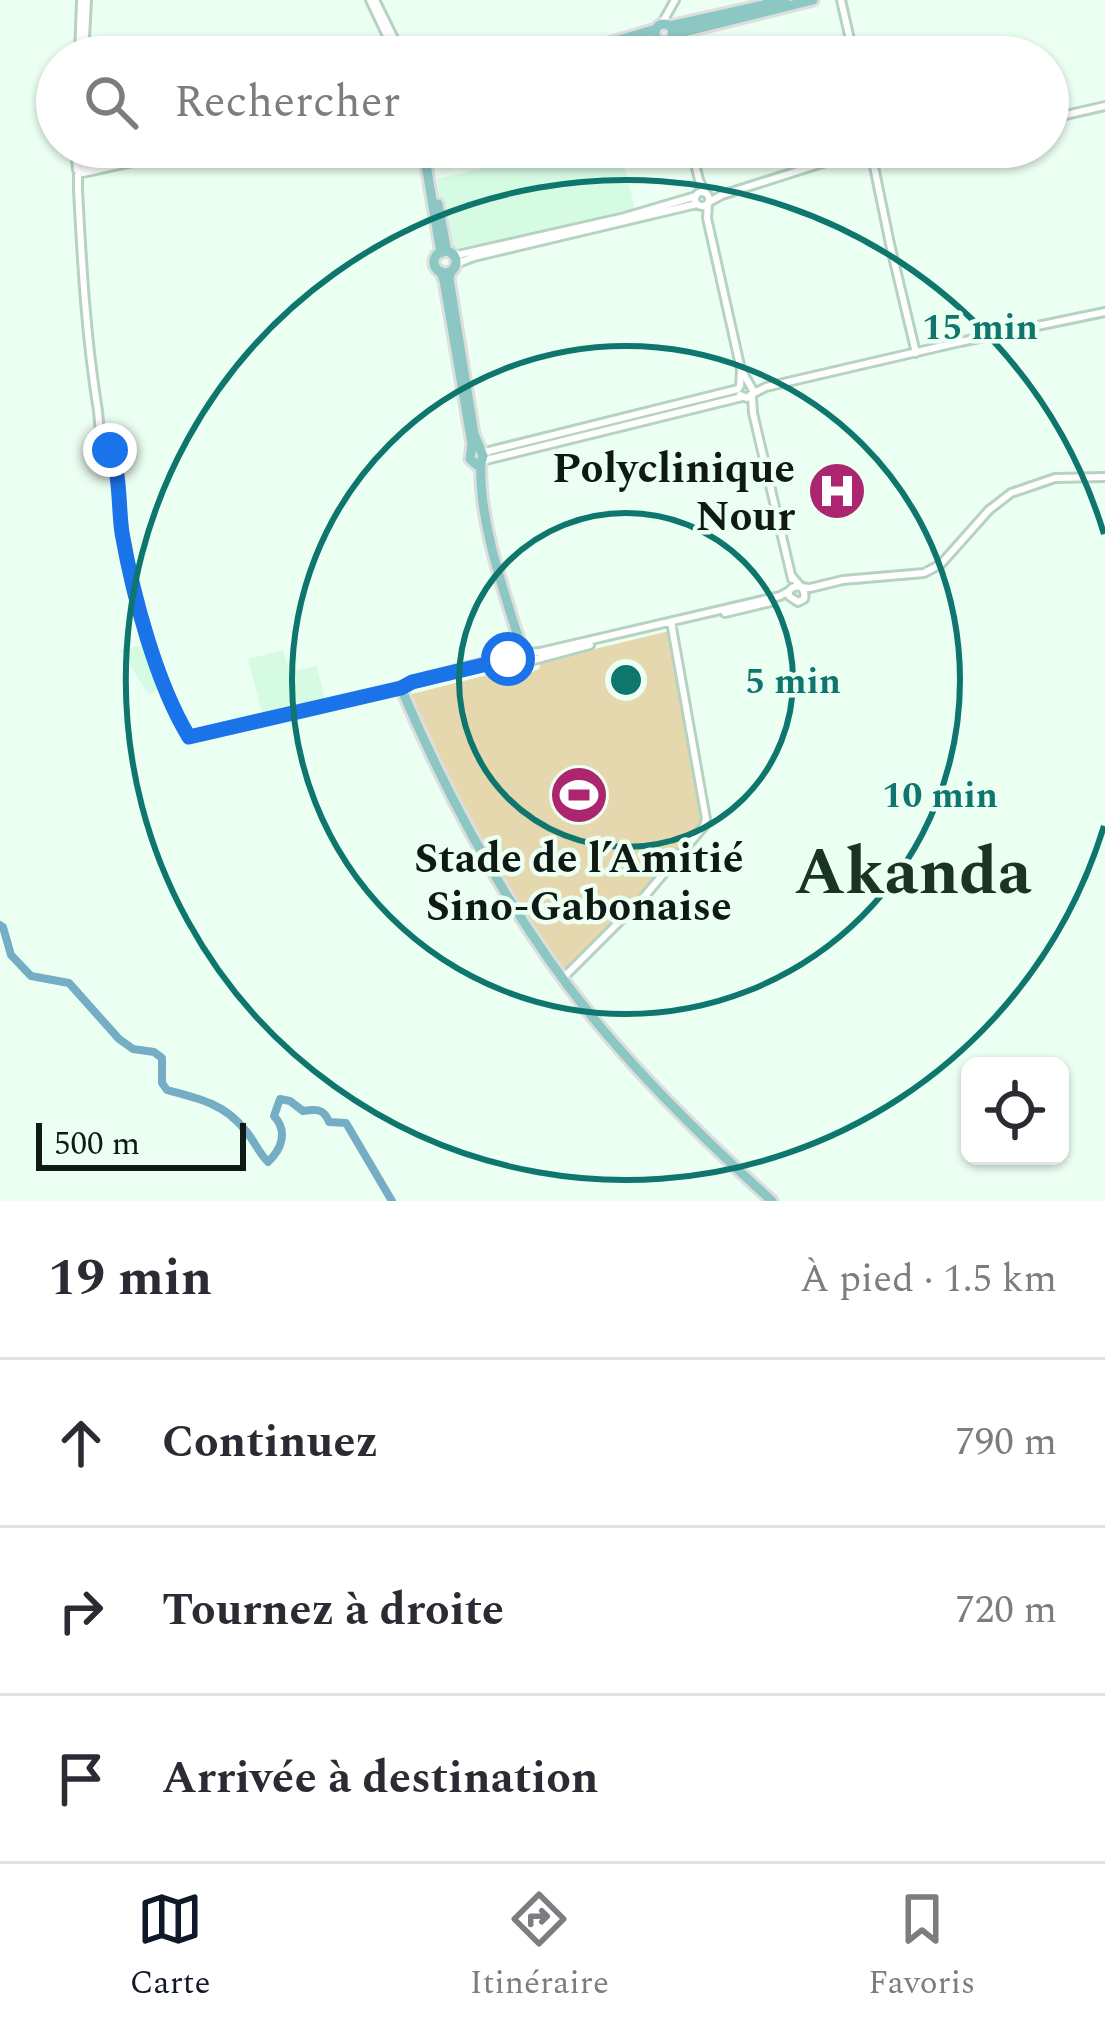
<!DOCTYPE html>
<html lang="fr">
<meta charset="utf-8">
<style>
body{margin:0;font-family:Spectral,serif;background:#f7f7f7;color:#2b2b33}
.controls{position:absolute;right:36px;bottom:36px;display:grid;overflow:hidden;border-radius:18px;box-shadow:0 3px 9px #0004}
.controls button{width:108px;height:108px;display:grid;place-items:center;padding:0;border:0;border-bottom:3px solid #e1e1e2;background:#fff;color:#2b2b33;font:60px sans-serif}
.scale{position:absolute;left:36px;bottom:30px;width:210px;box-sizing:border-box;padding-left:12px;border:6px solid #0f1a14;border-top:0;font-size:33px;line-height:42px;white-space:nowrap;color:#0f1a14;-webkit-text-stroke:9px #ecfff3;paint-order:stroke}
.stop{position:absolute;width:36px;height:36px;margin:-27px;border:9px solid #1a73e8;border-radius:50%;background:#fff}
.stop.end{background:#1a73e8;border-color:#fff;box-shadow:0 3px 12px #0008}
.list{margin:0;padding:0;list-style:none}
h2{display:flex;justify-content:space-between;align-items:center;height:156px;margin:0;padding:0 48px;font-size:51px}
h2 small{font-size:39px;font-weight:400;color:#7c7c81}
.list li{display:grid;grid-template-columns:78px 1fr auto;gap:36px;align-items:center;box-sizing:border-box;height:168px;padding:0 48px;border-top:3px solid #e1e1e2}
.list b{display:block;font-size:45px;white-space:nowrap}
.list em{font-size:39px;font-style:normal;color:#7c7c81}
.icon{flex:none;width:66px;height:66px;fill:none;stroke:currentColor;stroke-width:2;stroke-linecap:round;stroke-linejoin:round}
.map{position:relative;flex:none;width:1105px;height:1201px;overflow:hidden}
.search{position:absolute;background:#fff;box-shadow:0 3px 9px #0004;left:36px;right:36px;top:36px;height:132px;display:flex;align-items:center;gap:30px;box-sizing:border-box;padding:0 42px;border-radius:66px;color:#7c7c81;font-size:45px}
.sheet{height:660px;background:#fff}
nav{display:flex;justify-content:space-around;align-items:center;box-sizing:border-box;height:168px;border-top:3px solid #e1e1e2;background:#fff;font-size:33px;color:#7c7c81}
nav a{display:grid;justify-items:center;gap:6px}
nav .on{color:#111827}
.map>svg:first-child{display:block}
.built{fill:#d5fce3}
.green{fill:#e5d7ae}
.lines{fill:none;stroke-linecap:round;stroke-linejoin:round}
.river{stroke:#75aec4;stroke-width:8}
.minor-casing{stroke:#b5d3c0;stroke-width:12}
.major-casing{stroke:#dddfde;stroke-width:15}
.minor{stroke:#fff;stroke-width:6}
.major{stroke:#8cc7c4;stroke-width:9}
.route{stroke:#1a73e8;stroke-width:15}
.ring{fill:none;stroke:#0f766e;stroke-width:6}
.labels{text-anchor:middle;stroke-width:9;stroke-linejoin:round;paint-order:stroke}
.poi-label{font-size:42px;font-weight:bold;fill:#0f1a14;stroke:#ecfff3;text-anchor:end}
.town-label{font-size:66px;font-weight:bold;fill:#193324;stroke:#ecfff3}
.centre{fill:#0f766e;stroke:#ecfff3;stroke-width:6}
.ring-label{font-size:36px;text-anchor:middle;font-weight:bold;fill:#0f766e;stroke:#ecfff3;stroke-width:9;stroke-linejoin:round;paint-order:stroke}
</style>
<div class="map">
<svg width="1105" height="1201" viewBox="0 0 1105 1201">
<rect width="100%" height="100%" fill="#ecfff3"/>
<!-- built -->
<path class="built" d="M573 147H620L635 209 456 251 447 245 437 179Z
M147 644 164 687 149 695 120 650Z
M283 650 290 672 317 666 325 700 262 713 248 659Z"/>
<!-- green -->
<path class="green" d="M669 631 704 817 699 831 565 974 506 886 475 832 408 695 511 669 519 677 539 669 541 662Z"/>
<g class="lines">
<!-- river -->
<path class="river" d="M0 925 3 927 11 955 31 976 69 983 119 1039 133 1049 154 1052 162 1058V1083L167 1090C198 1098 225 1104 245 1130 254 1140 258 1152 268 1162 282 1149 288 1131 274 1116L280 1099 290 1101 303 1111C315 1109 324 1108 329 1122L346 1123 392 1201"/>
<!-- minor casing -->
<g class="minor-casing">
<path id="minor" d="M370 0 397 57
M375 0 403 57
M841 0 854 57
M661 25 675 0
M670 39 671 57
M79 57 81 0
M84 57 87 0
M1048 119 1105 106
M75 147 77 170 83 173 200 147
M80 147V161L85 167 120 161
M691 147 699 180 705 193
M870 147 890 244 916 353
M84 167 78 175V190C82 265 86 338 98 411 99 420 99 431 102 438 108 454 117 464 118 481 122 557 149 672 189 737L401 688
M695 199a7 7 0 1 1 14 0a7 7 0 1 1-14 0Z
M709 202 722 195 870 148
M708 203 707 218 741 370 740 386
M453 256 625 217 696 196
M456 264 474 257 697 204
M754 393 766 387 960 342 1105 312
M740 395 747 398 754 392 743 373
M752 396 753 413 792 579
M481 453 738 389
M482 461 742 397
M792 576C797 584 807 589 804 599L798 602 789 596V591C795 583 802 588 810 588L843 580 924 573 941 564 989 510 1011 493 1055 478 1105 477
M725 613 771 602
M527 653 540 652 780 596 789 591
M530 661 590 645
M563 978 643 898 704 826 706 819 671 622"/>
</g>
<!-- major casing -->
<g class="major-casing">
<path id="major" d="M655 33a9 9 0 1 1 18 0a9 9 0 1 1-18 0Z
M670 26 785 0
M672 35 813 0
M641 41 659 40
M562 57 656 29
M423 147 441 253
M438 204 446 247
M434 262a11 11 0 1 1 22 0a11 11 0 1 1-22 0Z
M440 271 444 280 472 444 470 459 477 465 481 463 483 456 474 434 449 279 451 271
M481 462C478 518 503 589 520 643L525 651
M515 658a7 7 0 1 1 14 0a7 7 0 1 1-14 0Z
M516 655 413 682 401 688C457 819 527 946 623 1053 669 1105 720 1154 772 1201"/>
</g>
<!-- minor -->
<use href="#minor" class="minor"/>
<!-- major -->
<use href="#major" class="major"/>
</g>
<g class="lines">
<!-- route -->
<path class="route" d="M110 450C121 476 118 505 122 533 133 595 156 683 189 737L401 688 412 682 508 659"/>
</g>
<!-- distance rings -->
<g class="ring">
<circle cx="626" cy="680" r="167"/>
<circle cx="626" cy="680" r="334"/>
<path d="M1104 826A500 500 0 1 1 1104 534"/>
</g>
<!-- icons -->
<defs>
<g id="hospital-disc" transform="scale(3)"><circle r="9.5" fill="#ab266f" stroke="#ecfff3"/><path d="M-5-5h3v3.5h4V-5h3V5h-3V1.5h-4V5h-3Z" fill="#fff"/></g>
<g id="stadium-disc" transform="scale(3)"><circle r="9.5" fill="#ab266f" stroke="#ecfff3"/><path d="M0-5a6.5 5 0 1 0 0 10a6.5 5 0 1 0 0-10ZM-3.5-1.8h7v3.6h-7Z" fill="#fff"/></g>
</defs>
<g fill-rule="evenodd">
<use href="#hospital-disc" x="837" y="491"/>
<use href="#stadium-disc" x="579" y="795"/>
</g>
<g class="labels">
<!-- poi labels -->
<g class="poi-label">
<text x="795" y="482">Polyclinique<tspan x="795" dy="48">Nour</tspan></text>
<text x="579" y="872" text-anchor="middle">Stade de l’Amitié<tspan x="579" dy="48">Sino-Gabonaise</tspan></text>
</g>
<!-- town labels -->
<g class="town-label">
<text x="913" y="893">Akanda</text>
</g>
</g>
<circle cx="626" cy="680" r="18" class="centre"/>
<g class="ring-label">
<text x="980" y="339">15 min</text>
<text x="793" y="693">5 min</text>
<text x="940" y="807">10 min</text>
</g>
</svg>
<div class="controls">
<button><svg class="icon" aria-label="locate" viewBox="0 0 24 24"><circle cx="12" cy="12" r="6"/><path d="M12 2v4M12 18v4M2 12h4M18 12h4"/></svg></button>
</div>
<div class="scale">500 m</div>
<div class="stop" style="left:508px;top:659px"></div>
<div class="stop end" style="left:110px;top:450px"></div>
<div class="search"><svg class="icon" aria-label="search" viewBox="0 0 24 24"><circle cx="10" cy="10" r="6"/><path d="M15 15l6 6"/></svg>Rechercher</div>
</div>
<section class="sheet">
<h2>19 min<small>À pied · 1.5 km</small></h2>
<ul class="list">
<li><svg class="icon" aria-label="ahead" viewBox="0 0 24 24"><path d="M12 20V5M6 11l6-6 6 6"/></svg><div><b>Continuez</b></div><em>790 m</em></li>
<li><svg class="icon" aria-label="right" viewBox="0 0 24 24"><path d="M7 20v-9h11M14 6l5 5-5 5"/></svg><div><b>Tournez à droite</b></div><em>720 m</em></li>
<li><svg class="icon" aria-label="arrive" viewBox="0 0 24 24"><path d="M6 21V4h12l-3 4 3 4H6"/></svg><div><b>Arrivée à destination</b></div></li>
</ul>
</section>
<nav>
<a class="on"><svg class="icon" aria-label="map" viewBox="0 0 24 24"><path d="M3 6l6-2 6 2 6-2v14l-6 2-6-2-6 2zM9 4v14M15 6v14"/></svg>Carte</a>
<a><svg class="icon" aria-label="directions" viewBox="0 0 24 24"><path d="M12 3l9 9-9 9-9-9zM9 14v-3h6M13 9l2 2-2 2"/></svg>Itinéraire</a>
<a><svg class="icon" aria-label="saved" viewBox="0 0 24 24"><path d="M7 4h10v16l-5-4-5 4z"/></svg>Favoris</a>
</nav>
